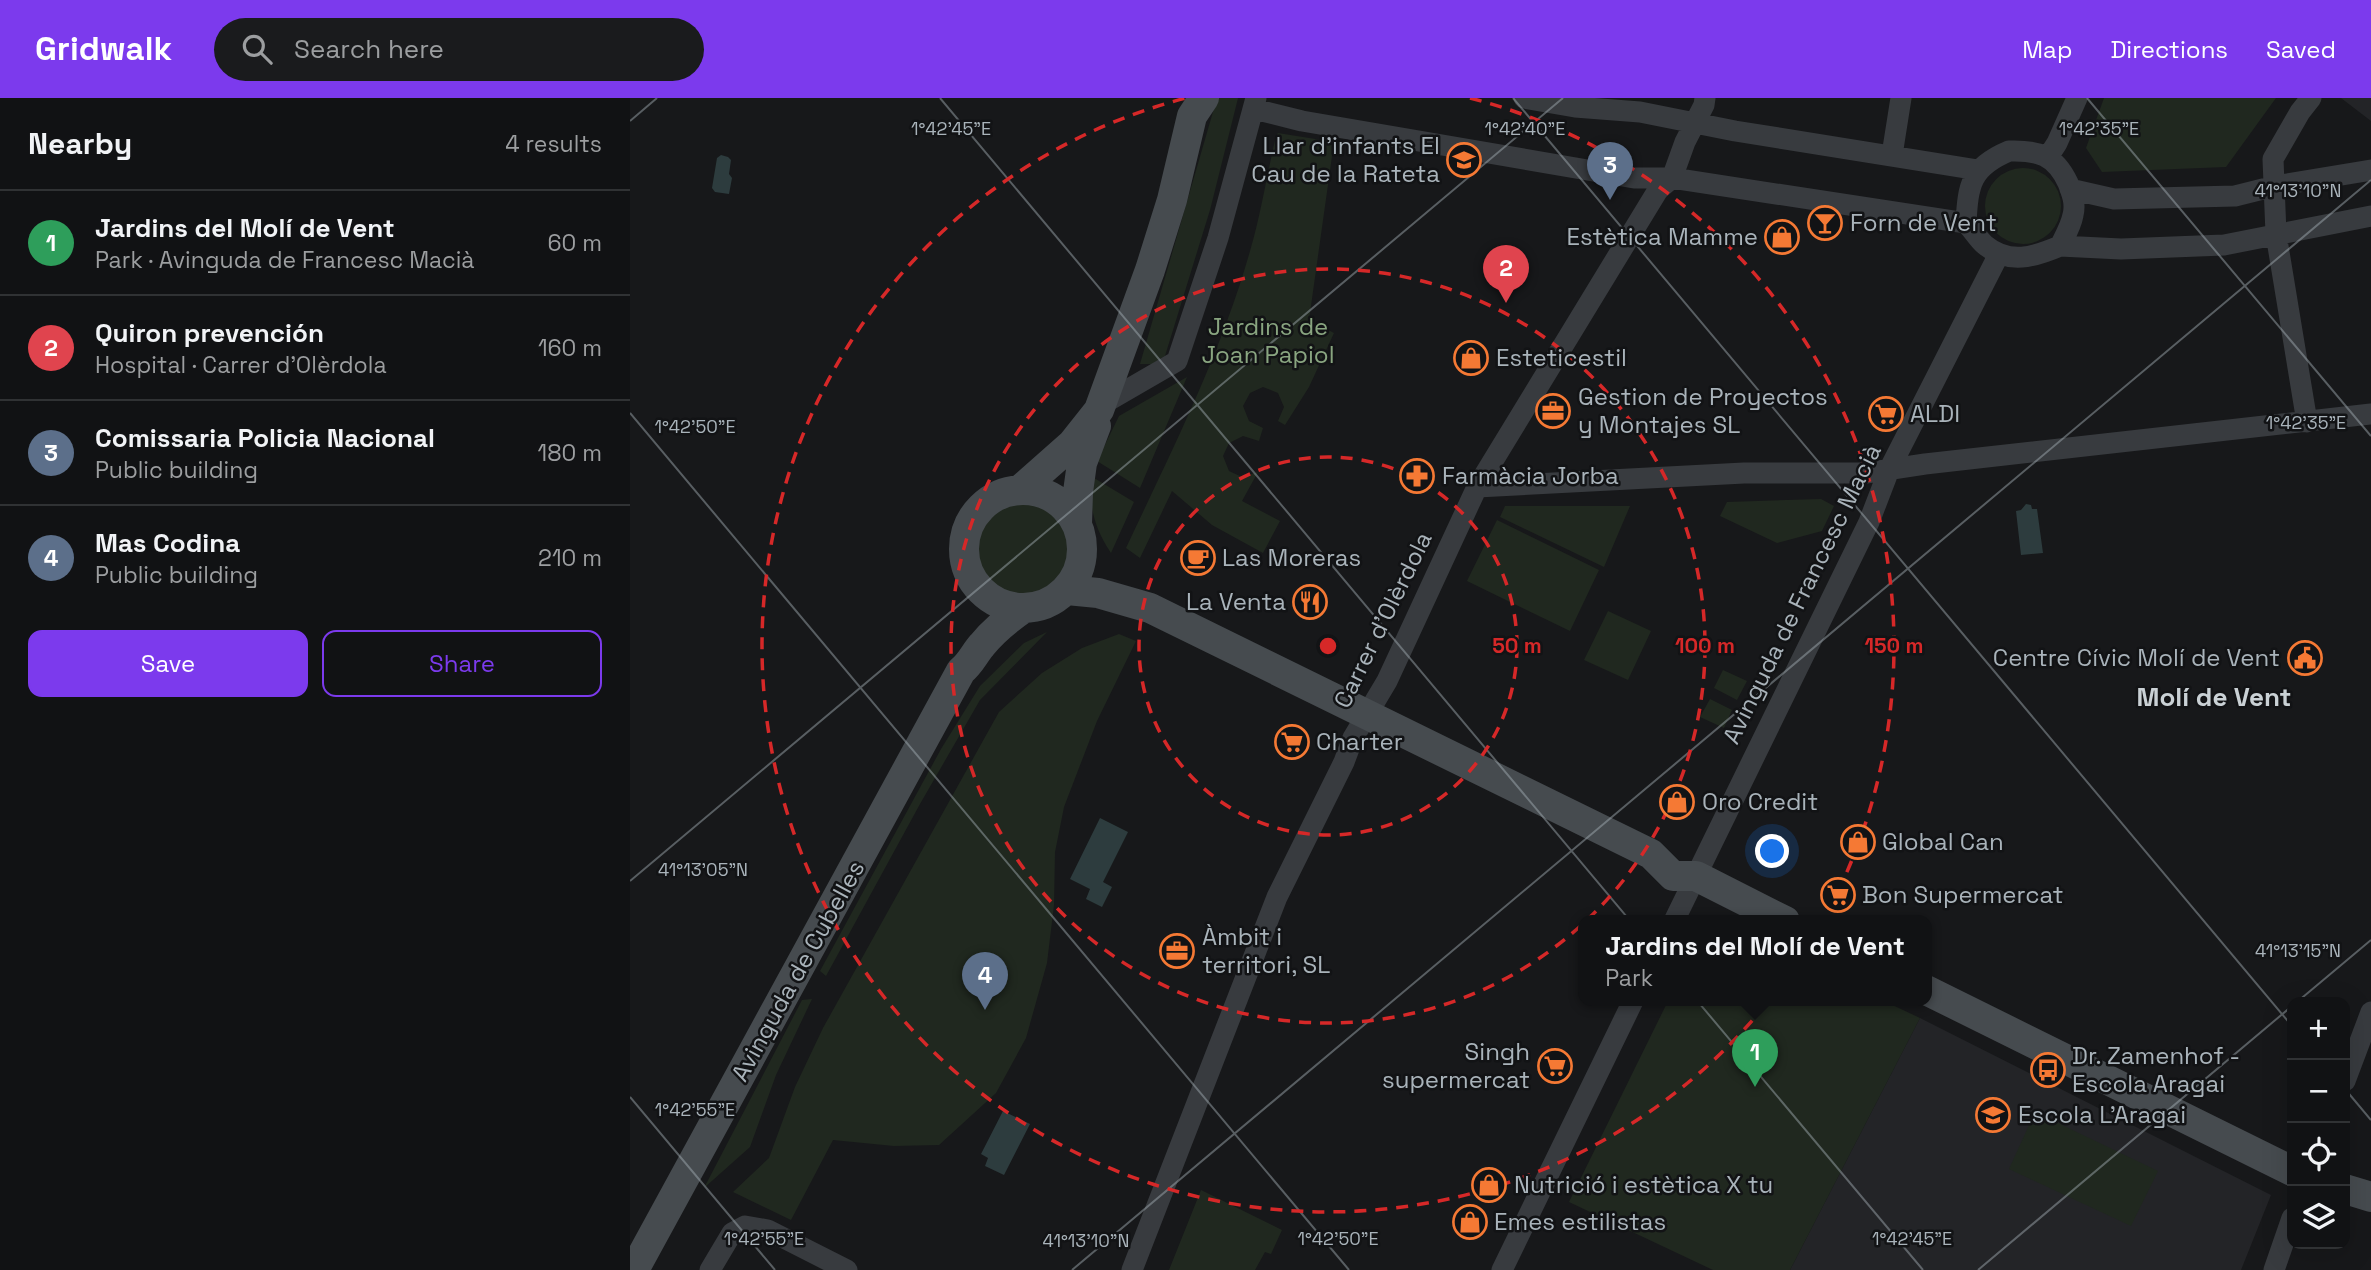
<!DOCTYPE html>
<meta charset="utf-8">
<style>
body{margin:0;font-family:"Space Grotesk",sans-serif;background:#1a1b1d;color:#f1f3f6}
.controls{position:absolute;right:21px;bottom:21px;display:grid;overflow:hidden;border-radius:14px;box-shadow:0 7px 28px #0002}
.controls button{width:63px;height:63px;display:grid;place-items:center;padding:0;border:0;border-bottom:2px solid #303234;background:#111214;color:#f1f3f6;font:35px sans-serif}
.you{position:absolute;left:1143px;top:754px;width:24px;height:24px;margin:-18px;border:5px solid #fff;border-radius:50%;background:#1a73e8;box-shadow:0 0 0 10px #1a73e833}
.badge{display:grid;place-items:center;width:46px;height:46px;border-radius:50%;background:#7c3aed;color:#fff;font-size:23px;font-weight:700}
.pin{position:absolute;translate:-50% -58px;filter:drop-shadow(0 2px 4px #0008)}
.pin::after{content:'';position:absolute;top:37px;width:24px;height:21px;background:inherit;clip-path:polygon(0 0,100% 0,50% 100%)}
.popup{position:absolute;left:948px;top:817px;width:354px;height:91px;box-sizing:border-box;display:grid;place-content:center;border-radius:14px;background:#111214;filter:drop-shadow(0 2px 5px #0005);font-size:23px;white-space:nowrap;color:#9c9ea0}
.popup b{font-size:26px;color:#f1f3f6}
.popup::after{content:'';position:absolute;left:50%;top:100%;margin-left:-14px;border:14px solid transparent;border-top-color:#111214}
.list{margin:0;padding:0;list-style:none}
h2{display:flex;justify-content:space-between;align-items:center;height:91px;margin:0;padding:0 28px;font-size:30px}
h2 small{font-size:23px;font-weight:400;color:#9c9ea0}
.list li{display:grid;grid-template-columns:46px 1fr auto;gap:21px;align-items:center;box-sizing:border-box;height:105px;padding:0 28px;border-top:2px solid #303234}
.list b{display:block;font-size:26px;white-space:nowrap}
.list p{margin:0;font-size:23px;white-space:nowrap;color:#9c9ea0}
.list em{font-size:23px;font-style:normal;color:#9c9ea0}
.actions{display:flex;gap:14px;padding:21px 28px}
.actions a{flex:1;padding:16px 0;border:2px solid #7c3aed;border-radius:14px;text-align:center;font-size:24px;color:#7c3aed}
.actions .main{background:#7c3aed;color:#fff}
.icon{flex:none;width:38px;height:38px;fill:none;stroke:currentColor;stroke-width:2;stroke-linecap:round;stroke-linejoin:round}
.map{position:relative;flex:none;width:1741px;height:1172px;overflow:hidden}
header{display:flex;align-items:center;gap:42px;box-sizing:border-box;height:98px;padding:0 35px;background:#7c3aed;color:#fff}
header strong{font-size:33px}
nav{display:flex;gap:38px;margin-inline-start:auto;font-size:24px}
.search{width:490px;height:63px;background:#1a1b1d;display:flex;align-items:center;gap:18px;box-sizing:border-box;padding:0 24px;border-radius:38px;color:#9c9ea0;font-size:26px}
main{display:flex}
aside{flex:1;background:#111214}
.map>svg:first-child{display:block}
.built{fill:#232427}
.green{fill:#20281f}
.water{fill:#2d3c3e}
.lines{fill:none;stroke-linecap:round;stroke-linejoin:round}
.street{stroke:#383b3f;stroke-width:21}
.secondary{stroke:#464b4f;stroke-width:30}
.ticks{fill:none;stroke:#a9b3ba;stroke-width:2;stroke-opacity:0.45}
.ring{fill:none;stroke:#d62828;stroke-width:3.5;stroke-dasharray:12 9}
.labels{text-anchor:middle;stroke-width:5;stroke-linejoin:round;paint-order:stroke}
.poi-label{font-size:24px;fill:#a9b3ba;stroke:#121315;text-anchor:start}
.park-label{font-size:24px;fill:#89a580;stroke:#121315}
.street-label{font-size:24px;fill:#a9b3ba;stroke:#121315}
.neighbourhood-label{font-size:26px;font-weight:bold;fill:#cad1d5;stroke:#121315}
.ticks-label{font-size:18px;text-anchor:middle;fill:#a9b3ba;stroke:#121315;stroke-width:5;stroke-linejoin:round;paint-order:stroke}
.centre{fill:#d62828;stroke:#121315;stroke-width:3.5}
.ring-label{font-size:21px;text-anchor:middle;font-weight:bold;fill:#d62828;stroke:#121315;stroke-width:5;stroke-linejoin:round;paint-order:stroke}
</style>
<header>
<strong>Gridwalk</strong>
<div class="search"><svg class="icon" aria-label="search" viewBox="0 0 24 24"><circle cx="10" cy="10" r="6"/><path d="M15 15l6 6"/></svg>Search here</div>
<nav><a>Map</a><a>Directions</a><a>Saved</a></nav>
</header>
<main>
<aside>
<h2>Nearby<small>4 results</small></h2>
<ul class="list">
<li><span class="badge" style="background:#2e9e5b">1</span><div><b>Jardins del Molí de Vent</b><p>Park · Avinguda de Francesc Macià</p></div><em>60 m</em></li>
<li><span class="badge" style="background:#e0444e">2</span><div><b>Quiron prevención</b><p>Hospital · Carrer d'Olèrdola</p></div><em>160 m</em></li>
<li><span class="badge" style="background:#5c6f8a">3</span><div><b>Comissaria Policia Nacional</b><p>Public building</p></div><em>180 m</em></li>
<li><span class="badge" style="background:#5c6f8a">4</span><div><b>Mas Codina</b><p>Public building</p></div><em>210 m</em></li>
</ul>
<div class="actions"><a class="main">Save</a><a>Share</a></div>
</aside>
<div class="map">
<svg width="1741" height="1172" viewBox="0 0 1741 1172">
<rect width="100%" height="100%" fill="#17181a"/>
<!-- built -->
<path class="built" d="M1711 0H1741V23Z
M1290 920 1641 1097 1611 1172H1160Z"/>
<!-- green -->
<path class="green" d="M587 0H608L580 112 535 258 522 266H510Z
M1474 0H1646L1596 69 1472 74 1456 50Z
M648 35 704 44 679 222 704 235 679 289 655 327 648 323 654 309 648 295 633 289 620 295 613 308 619 323 633 330 629 343 613 338 599 345 593 358 599 373 612 379 628 374 612 403 650 423 633 455 582 427 542 393 510 460 496 450C541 354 591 256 620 153 631 116 637 76 646 38Z
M1355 108a38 38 0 1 1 76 0a38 38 0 1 1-76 0Z
M557 279 510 390 467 363 489 318Z
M459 377 504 404 481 455C462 426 461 410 459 377Z
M1191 401 1204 408 1192 433 1147 445 1090 418 1097 404Z
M348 451a45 45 0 1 1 90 0a45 45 0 1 1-90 0Z
M875 408H1000L974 469 870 419Z
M867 422 969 472 940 533 837 483Z
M978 513 1021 533 998 582 954 562Z
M417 534 350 602 290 706 196 878 190 873 311 651 350 588 394 545Z
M489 536 506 543 467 623 434 709 425 754 424 807 417 865 396 940 366 995 309 1047 264 1048 203 1042 161 1122 103 1094 139 1060 165 989 193 930 369 614 412 575 452 550Z
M1093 572 1117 583 1107 602 1084 590Z
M1080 601 1102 612 1094 630 1070 619Z
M182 901 146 977 120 1049 74 1090 172 902Z
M1038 903H1254L1290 920 1160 1172H1083L939 1104Z
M1405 1014 1528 1073 1501 1128 1379 1071Z
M571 1092 652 1132 641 1156 635 1154 625 1172H539Z"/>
<!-- water -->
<path class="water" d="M91 57 98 59 101 62 99 76 102 80 99 96 85 94 82 90 87 60Z
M1396 406 1401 407 1402 411H1407L1413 455 1391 457 1386 413 1391 412Z
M470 720 498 734 473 784 482 789 472 809 456 801 460 791 440 781Z
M373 1013 400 1026 374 1077 355 1068 358 1060 351 1056Z"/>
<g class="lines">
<!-- street -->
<path class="street" d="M894 0 945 9 1010 14 1105 33 1348 72
M624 11 672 23 1004 80H1042L1336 125
M1379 53C1408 52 1425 57 1438 85 1442 96 1446 105 1443 117 1441 128 1435 138 1430 148 1404 159 1379 167 1355 147 1348 141 1343 132 1336 125 1338 86 1341 69 1379 53Z
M1262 57 1271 0
M1418 59 1427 45 1447 0
M1440 91 1484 101 1605 98 1645 88 1741 72
M1430 148 1491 151 1594 147 1741 118
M471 307 547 263 588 140 626 0
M1677 324 1646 136 1643 61 1670 14 1681 0
M847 389 1114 375H1236L1295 366 1741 316
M1044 823 1239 424 1259 372 1369 156
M1715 983 1741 914
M80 1172 102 1135 115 1128 138 1132 217 1172
M502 1172 647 799 714 664 723 640 757 583 847 389 1028 92 1042 80 1055 44 1074 7 1075 0
M872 1172 1003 903
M1644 1172 1662 1120"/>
<!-- secondary -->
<path class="secondary" d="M391 391 442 346 469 312 520 172 542 102 562 18 574 0
M334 451a59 59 0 1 1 118 0a59 59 0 1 1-118 0Z
M447 426 448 394 452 365 466 328
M437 492 468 495 520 510 1021 756 1043 778H1066L1155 823
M1296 892 1662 1073
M1715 1091 1741 1099
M4 1172 331 573C341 565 344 556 352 547 364 532 378 521 394 510"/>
</g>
<!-- ticks -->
<path class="ticks" d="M310 0 1293 1172M883 0 1662 928M1457 0 1741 338M0 23 27 0M0 315 719 1172M0 783 933 0M1667 904 1741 842M1715 991 1741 1022M0 999 145 1172M442 1172 1741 82M1348 1172 1662 908"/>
<!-- distance rings -->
<g class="ring">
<circle cx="698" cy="548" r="189"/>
<circle cx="698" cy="548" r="377"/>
<path d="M840 0A566 566 0 1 1 556 0"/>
</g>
<!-- icons -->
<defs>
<g id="school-ring" transform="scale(1.75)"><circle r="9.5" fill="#121315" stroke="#f57934" stroke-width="1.5"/><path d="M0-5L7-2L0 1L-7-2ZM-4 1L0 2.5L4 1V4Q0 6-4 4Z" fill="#f57934"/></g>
<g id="bar-ring" transform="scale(1.75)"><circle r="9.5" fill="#121315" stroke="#f57934" stroke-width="1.5"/><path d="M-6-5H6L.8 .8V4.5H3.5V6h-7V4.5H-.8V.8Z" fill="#f57934"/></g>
<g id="shop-ring" transform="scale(1.75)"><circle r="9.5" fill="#121315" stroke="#f57934" stroke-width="1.5"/><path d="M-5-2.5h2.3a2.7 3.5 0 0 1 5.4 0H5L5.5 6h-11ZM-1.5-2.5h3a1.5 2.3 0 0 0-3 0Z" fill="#f57934"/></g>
<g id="office-ring" transform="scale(1.75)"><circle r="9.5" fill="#121315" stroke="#f57934" stroke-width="1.5"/><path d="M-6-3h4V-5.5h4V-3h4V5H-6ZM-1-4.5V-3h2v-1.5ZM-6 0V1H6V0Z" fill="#f57934"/></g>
<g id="supermarket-ring" transform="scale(1.75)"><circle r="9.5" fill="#121315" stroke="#f57934" stroke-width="1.5"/><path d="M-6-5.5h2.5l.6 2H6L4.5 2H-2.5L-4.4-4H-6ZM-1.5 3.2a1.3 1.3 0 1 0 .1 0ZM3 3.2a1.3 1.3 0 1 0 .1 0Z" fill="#f57934"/></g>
<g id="pharmacy-ring" transform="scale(1.75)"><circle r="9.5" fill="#121315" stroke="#f57934" stroke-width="1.5"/><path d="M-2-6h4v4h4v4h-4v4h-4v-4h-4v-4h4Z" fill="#f57934"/></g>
<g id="cafe-ring" transform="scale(1.75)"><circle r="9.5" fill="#121315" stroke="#f57934" stroke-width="1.5"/><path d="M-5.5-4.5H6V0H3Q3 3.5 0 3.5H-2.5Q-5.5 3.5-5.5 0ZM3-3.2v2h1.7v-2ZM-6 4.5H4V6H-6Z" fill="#f57934"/></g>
<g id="restaurant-ring" transform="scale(1.75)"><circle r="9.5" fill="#121315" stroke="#f57934" stroke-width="1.5"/><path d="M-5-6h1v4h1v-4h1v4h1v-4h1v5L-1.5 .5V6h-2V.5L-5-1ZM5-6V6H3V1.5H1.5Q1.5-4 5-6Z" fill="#f57934"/></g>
<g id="civic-ring" transform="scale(1.75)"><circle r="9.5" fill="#121315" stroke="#f57934" stroke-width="1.5"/><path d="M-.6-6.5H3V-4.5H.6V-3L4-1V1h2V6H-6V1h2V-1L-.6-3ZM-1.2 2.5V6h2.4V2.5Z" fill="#f57934"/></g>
<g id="bus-ring" transform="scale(1.75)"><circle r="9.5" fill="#121315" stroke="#f57934" stroke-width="1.5"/><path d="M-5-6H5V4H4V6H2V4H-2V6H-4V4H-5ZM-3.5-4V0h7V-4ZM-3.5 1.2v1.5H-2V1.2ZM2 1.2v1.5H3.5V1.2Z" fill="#f57934"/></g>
</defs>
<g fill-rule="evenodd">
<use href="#school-ring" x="834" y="62"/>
<use href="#bar-ring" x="1195" y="125"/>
<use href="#shop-ring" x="1152" y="139"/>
<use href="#shop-ring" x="841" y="260"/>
<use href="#office-ring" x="923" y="313"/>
<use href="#supermarket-ring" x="1256" y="316"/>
<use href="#pharmacy-ring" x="787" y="378"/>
<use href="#cafe-ring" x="568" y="460"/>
<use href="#restaurant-ring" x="680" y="504"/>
<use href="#civic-ring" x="1675" y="560"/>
<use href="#supermarket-ring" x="662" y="644"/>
<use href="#shop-ring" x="1047" y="704"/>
<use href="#shop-ring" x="1228" y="744"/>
<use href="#supermarket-ring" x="1208" y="797"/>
<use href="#office-ring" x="547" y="853"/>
<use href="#supermarket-ring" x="925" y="968"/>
<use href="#bus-ring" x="1418" y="972"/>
<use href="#school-ring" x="1363" y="1017"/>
<use href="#shop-ring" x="859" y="1087"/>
<use href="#shop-ring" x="840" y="1124"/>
</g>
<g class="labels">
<!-- poi labels -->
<g class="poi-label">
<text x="810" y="56" text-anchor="end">Llar d'infants El<tspan x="810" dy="28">Cau de la Rateta</tspan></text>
<text x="1220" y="133">Forn de Vent</text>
<text x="1128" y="147" text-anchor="end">Estètica Mamme</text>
<text x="866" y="268">Esteticestil</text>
<text x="948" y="307">Gestion de Proyectos<tspan x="948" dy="28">y Montajes SL</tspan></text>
<text x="1280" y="324">ALDI</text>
<text x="812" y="386">Farmàcia Jorba</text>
<text x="592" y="468">Las Moreras</text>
<text x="656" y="512" text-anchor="end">La Venta</text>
<text x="1650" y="568" text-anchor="end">Centre Cívic Molí de Vent</text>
<text x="686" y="652">Charter</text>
<text x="1072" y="712">Oro Credit</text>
<text x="1252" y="752">Global Can</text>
<text x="1232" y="805">Bon Supermercat</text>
<text x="572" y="847">Àmbit i<tspan x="572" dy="28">territori, SL</tspan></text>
<text x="900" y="962" text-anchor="end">Singh<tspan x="900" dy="28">supermercat</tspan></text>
<text x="1442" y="966">Dr. Zamenhof -<tspan x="1442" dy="28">Escola Aragai</tspan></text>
<text x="1388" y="1025">Escola L'Aragai</text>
<text x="884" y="1095">Nutrició i estètica X tu</text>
<text x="864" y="1132">Emes estilistas</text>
</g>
<!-- park labels -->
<g class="park-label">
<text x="638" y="237">Jardins de<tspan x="638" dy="28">Joan Papiol</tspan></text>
</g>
<!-- street labels -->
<g class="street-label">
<text transform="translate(1172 496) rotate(-64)" y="8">Avinguda de Francesc Macià</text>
<text transform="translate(753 522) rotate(-64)" y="8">Carrer d'Olèrdola</text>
<text transform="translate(168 873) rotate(-61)" y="8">Avinguda de Cubelles</text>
</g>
<!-- neighbourhood labels -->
<g class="neighbourhood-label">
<text x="1584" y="608">Molí de Vent</text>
</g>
</g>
<g class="ticks-label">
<text x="321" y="37">1°42'45"E</text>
<text x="895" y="37">1°42'40"E</text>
<text x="1469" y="37">1°42'35"E</text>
<text x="1668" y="99">41°13'10"N</text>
<text x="1676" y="331">1°42'35"E</text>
<text x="65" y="335">1°42'50"E</text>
<text x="73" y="778">41°13'05"N</text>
<text x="1668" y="859">41°13'15"N</text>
<text x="65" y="1018">1°42'55"E</text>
<text x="134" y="1147">1°42'55"E</text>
<text x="708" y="1147">1°42'50"E</text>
<text x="1282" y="1147">1°42'45"E</text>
<text x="456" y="1149">41°13'10"N</text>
</g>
<circle cx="698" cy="548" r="10" class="centre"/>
<g class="ring-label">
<text x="887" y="555">50 m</text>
<text x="1075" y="555">100 m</text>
<text x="1264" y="555">150 m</text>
</g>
</svg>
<div class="controls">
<button>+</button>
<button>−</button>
<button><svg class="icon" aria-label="locate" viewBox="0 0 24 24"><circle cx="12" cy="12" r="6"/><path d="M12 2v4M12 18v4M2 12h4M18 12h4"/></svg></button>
<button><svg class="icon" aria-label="layers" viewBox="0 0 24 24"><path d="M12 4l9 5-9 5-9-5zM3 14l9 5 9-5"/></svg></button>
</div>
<div class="you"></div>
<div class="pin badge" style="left:1125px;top:989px;background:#2e9e5b">1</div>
<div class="popup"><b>Jardins del Molí de Vent</b>Park</div>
<div class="pin badge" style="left:876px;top:205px;background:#e0444e">2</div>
<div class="pin badge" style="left:980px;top:102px;background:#5c6f8a">3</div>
<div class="pin badge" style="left:355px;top:912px;background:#5c6f8a">4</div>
</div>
</main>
